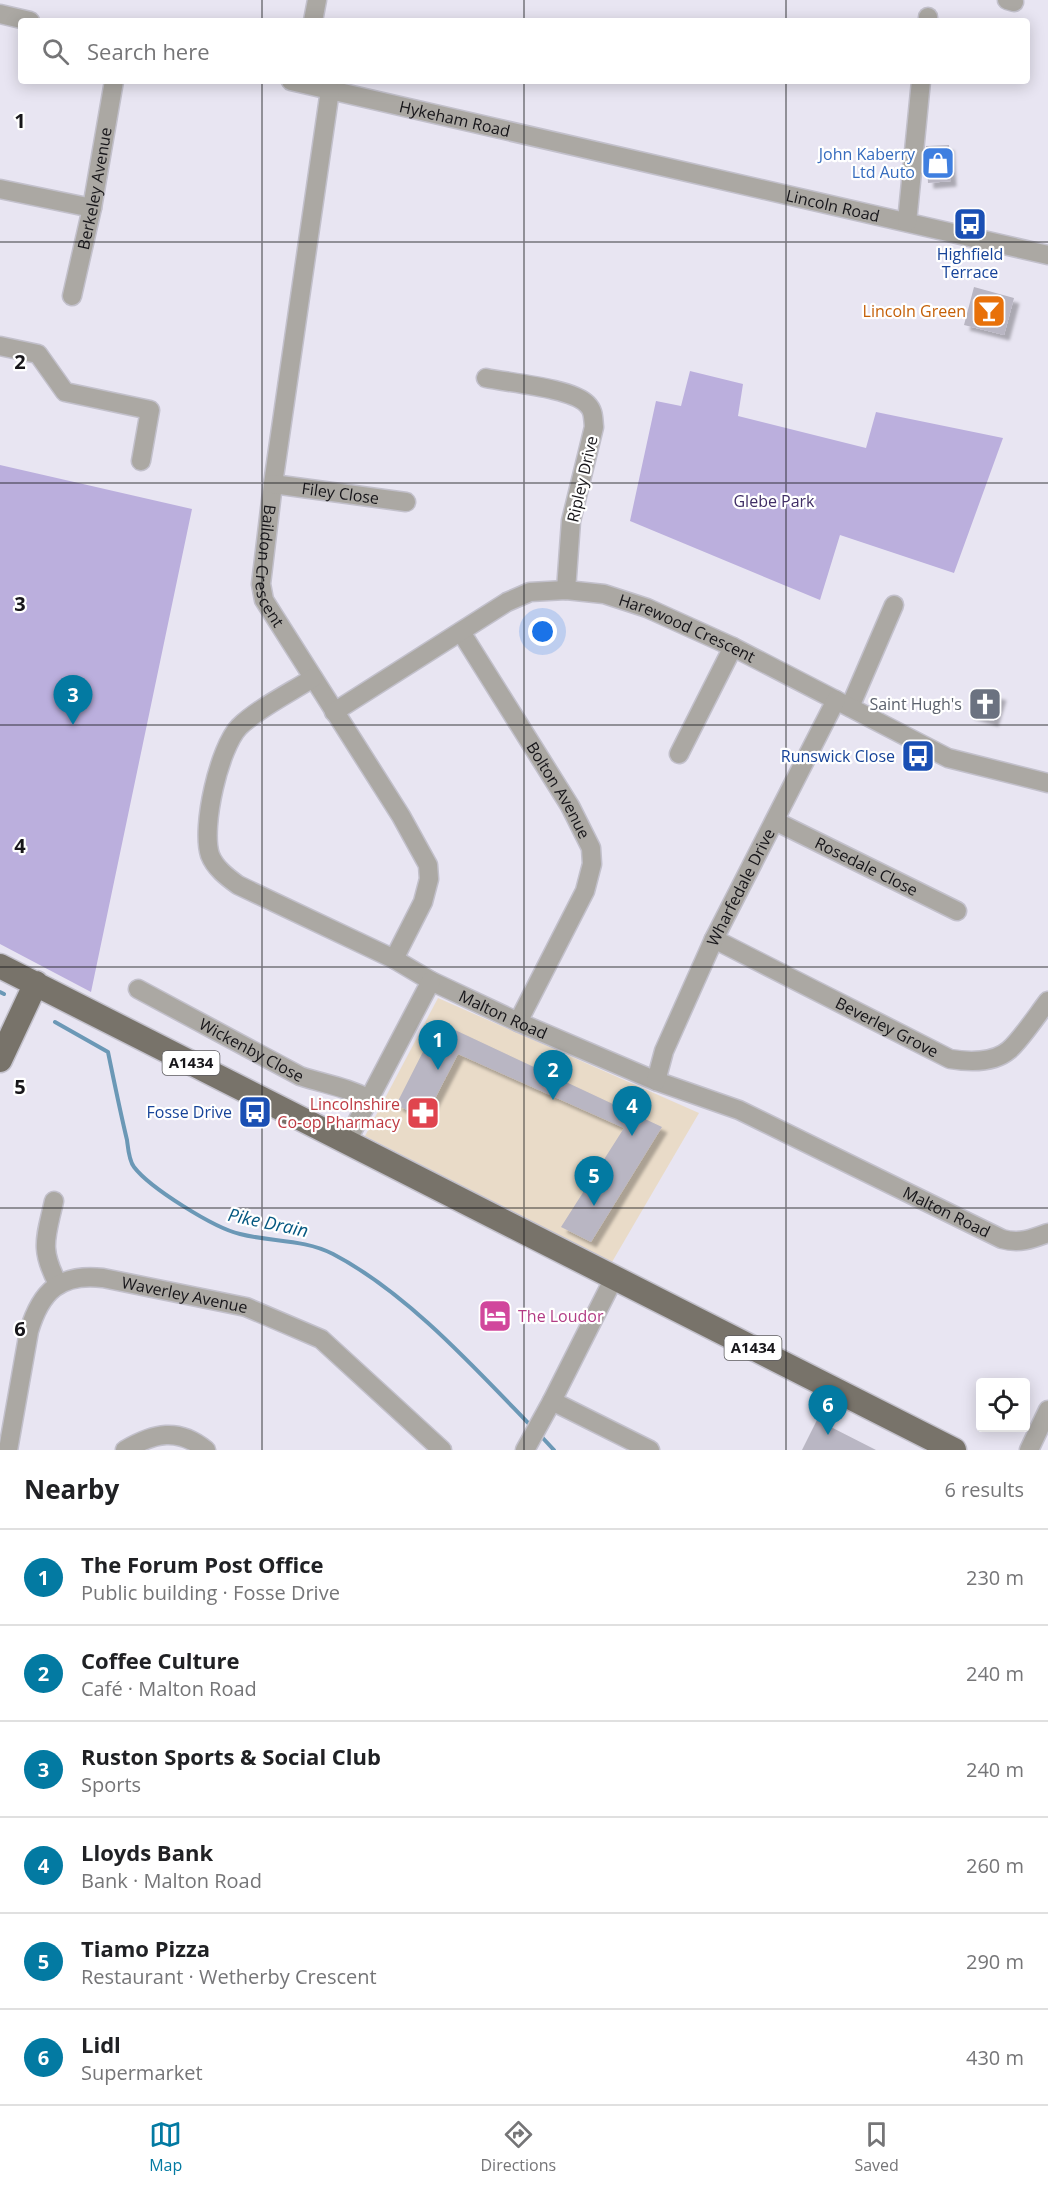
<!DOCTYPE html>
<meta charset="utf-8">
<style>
body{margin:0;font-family:"Open Sans",sans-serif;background:#f2f2f2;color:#202124}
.controls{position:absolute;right:18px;bottom:18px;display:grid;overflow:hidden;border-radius:6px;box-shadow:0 3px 15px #0003}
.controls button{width:54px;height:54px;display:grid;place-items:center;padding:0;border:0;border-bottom:2px solid #e0e0e0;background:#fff;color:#202124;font:30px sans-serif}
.you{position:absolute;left:543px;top:632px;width:21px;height:21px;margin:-15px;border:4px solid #fff;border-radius:50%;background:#1a73e8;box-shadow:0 0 0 9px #1a73e833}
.badge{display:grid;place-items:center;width:39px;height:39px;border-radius:50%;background:#037aa2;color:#fff;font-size:20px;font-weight:700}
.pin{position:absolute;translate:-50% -50px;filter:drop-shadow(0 2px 3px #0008)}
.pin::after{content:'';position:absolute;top:32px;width:21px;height:18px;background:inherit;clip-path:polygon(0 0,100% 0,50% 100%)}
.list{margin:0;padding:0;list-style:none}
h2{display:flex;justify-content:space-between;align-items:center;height:78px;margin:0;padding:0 24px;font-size:26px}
h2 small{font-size:20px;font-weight:400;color:#757577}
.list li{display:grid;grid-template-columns:39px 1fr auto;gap:18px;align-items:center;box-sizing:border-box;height:96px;padding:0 24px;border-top:2px solid #e0e0e0}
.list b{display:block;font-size:22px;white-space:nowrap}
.list p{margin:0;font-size:20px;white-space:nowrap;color:#757577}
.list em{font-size:20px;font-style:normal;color:#757577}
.icon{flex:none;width:33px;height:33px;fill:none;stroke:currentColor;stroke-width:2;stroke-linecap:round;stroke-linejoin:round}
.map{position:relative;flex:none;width:1048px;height:1450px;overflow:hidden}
.search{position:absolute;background:#fff;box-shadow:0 3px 15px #0003;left:18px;right:18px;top:18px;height:66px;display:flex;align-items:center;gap:15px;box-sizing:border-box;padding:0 21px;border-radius:6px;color:#757577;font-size:22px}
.sheet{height:654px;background:#fff}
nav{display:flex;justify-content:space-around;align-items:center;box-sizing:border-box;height:84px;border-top:2px solid #e0e0e0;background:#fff;font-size:16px;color:#757577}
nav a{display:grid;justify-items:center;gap:3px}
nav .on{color:#037aa2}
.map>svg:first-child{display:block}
.commercial{fill:#e9dbc8}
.green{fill:#bbafdd}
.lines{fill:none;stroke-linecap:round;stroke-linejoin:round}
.stream{stroke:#6b98b6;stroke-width:4}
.building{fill:#b9b6c3;filter:url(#shadow)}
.minor-casing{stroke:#c2c0cb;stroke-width:21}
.major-casing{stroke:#c2c0cb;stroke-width:27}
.minor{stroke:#aba8a3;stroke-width:18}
.major{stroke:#78736a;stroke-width:24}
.grid{fill:none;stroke:#17161a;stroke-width:1.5;stroke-opacity:0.55}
.labels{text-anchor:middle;stroke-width:4.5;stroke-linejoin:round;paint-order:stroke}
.shield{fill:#fff;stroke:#5d5c5f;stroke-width:1.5}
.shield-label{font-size:15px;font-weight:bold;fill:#17161a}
.street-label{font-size:16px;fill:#17161a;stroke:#fff}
.shop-label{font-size:16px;fill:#366cbe;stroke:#fff;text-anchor:end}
.transit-label{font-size:16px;fill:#164399;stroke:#fff;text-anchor:end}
.food-label{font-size:16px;fill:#c56008;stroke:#fff;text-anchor:end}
.park-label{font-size:16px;fill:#402e66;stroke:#fff}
.worship-label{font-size:16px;fill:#5b616d;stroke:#fff;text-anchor:end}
.health-label{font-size:16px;fill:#be3a42;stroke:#fff;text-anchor:end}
.hotel-label{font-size:16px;fill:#b23c85;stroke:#fff;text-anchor:start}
.water-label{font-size:18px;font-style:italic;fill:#055881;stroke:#fff}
.grid-label{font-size:20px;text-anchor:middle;font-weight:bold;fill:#17161a;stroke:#fff;stroke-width:4.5;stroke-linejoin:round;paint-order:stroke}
</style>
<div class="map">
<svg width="1048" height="1450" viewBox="0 0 1048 1450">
<defs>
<filter id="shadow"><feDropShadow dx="5.5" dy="5.5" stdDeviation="1.5" flood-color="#0004"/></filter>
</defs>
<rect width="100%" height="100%" fill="#e8e5f2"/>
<!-- commercial -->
<path class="commercial" d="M438 998 699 1113 612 1262 365 1136Z"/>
<!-- green -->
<path class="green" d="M690 371 743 384 738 416 866 448 876 412 1003 438 954 573 840 535 820 600 630 521 656 401 681 406Z
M0 465 192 509 91 992 0 944Z"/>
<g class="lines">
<!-- stream -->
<path class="stream" d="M0 992 4 994
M55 1022 108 1052C114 1081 120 1111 127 1140 128 1148 129 1161 134 1167 150 1188 214 1228 240 1234 271 1242 304 1239 333 1254 406 1292 474 1367 531 1426
M540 1435 554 1450"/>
</g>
<!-- building -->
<path class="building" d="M949 145 951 181 928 183 926 146Z
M974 287 1014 298 1004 335 964 325Z
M977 688 1001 695 993 721 969 714Z
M438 1022 662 1127 591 1242 561 1227 624 1128 458 1054 425 1118 396 1105Z
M817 1420 876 1450H802Z"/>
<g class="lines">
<!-- minor casing -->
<g class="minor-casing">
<g id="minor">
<path d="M1007 0 1014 2"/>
<path d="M0 14 30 21"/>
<path d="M313 21 317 0"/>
<path d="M928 21V17"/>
<path id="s1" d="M291 81 1048 255"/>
<path id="s2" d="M330 90 273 484 261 584 264 600 401 816 428 865 429 879 423 902 394 959"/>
<path d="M0 189 92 208"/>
<path d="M907 222 921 81"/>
<path id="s3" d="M72 296 92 208 114 81"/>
<path d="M0 346 38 354 65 392 150 410 141 461"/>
<path d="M486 378C510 383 572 388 587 404 594 411 593 418 594 427L571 521 566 590"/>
<path id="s4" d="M273 484 406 502"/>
<path id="s5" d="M461 632 570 806 591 848 592 864 585 891 518 1022"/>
<path id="s6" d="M313 678C291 692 257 709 239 727 219 748 201 827 210 855 215 868 227 877 238 885L394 959 431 981 518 1022 656 1081 739 1110 1002 1239C1019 1244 1032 1239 1048 1233"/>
<path d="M850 707 894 605"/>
<path id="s7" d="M334 712 507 602 530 592 566 590 604 594 647 608 733 647 948 758 1048 783"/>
<path d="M679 754 733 647"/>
<path id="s8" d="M775 821 957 911"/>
<path id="s9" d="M714 939 950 1059C968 1062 994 1063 1009 1050 1020 1041 1038 1014 1048 1001"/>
<path id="s10" d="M138 989 300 1076C324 1084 347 1087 369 1099"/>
<path id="s11" d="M656 1081 664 1051 714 939 836 700"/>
<path d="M346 1143 431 981"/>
<path d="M54 1201C46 1238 39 1248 58 1284"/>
<path d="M552 1401 650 1450"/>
<path id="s12" d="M8 1450 29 1331C41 1291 60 1273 103 1278L246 1307 321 1339 442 1450"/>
<path d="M125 1450C154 1433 178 1427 206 1450"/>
<path d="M525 1450 552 1401 614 1278"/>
<path d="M1029 1450 1048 1410"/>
</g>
</g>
<!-- major casing -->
<g class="major-casing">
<path id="major" d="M0 966 954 1450
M0 1060 36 983"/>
</g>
<!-- minor -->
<use href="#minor" class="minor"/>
<!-- major -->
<use href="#major" class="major"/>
</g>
<!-- grid -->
<path class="grid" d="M262 0V21M524 0V21M786 0V21M262 81V1450M524 81V1450M786 81V1450M0 242H1048M0 483H1048M0 725H1048M0 967H1048M0 1208H1048"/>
<!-- icons -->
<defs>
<g id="shop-square" transform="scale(1.725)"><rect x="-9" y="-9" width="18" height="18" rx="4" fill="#3f7fe0" stroke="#fff"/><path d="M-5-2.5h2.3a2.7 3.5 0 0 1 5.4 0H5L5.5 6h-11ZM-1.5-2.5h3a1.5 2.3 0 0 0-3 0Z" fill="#fff"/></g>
<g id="bus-square" transform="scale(1.725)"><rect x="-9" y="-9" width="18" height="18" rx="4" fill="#1a4fb4" stroke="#fff"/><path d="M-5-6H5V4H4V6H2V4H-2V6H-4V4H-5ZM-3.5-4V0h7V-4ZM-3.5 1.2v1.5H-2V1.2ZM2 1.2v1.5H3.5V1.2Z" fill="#fff"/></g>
<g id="bar-square" transform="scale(1.725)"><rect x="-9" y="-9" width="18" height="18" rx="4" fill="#e8710a" stroke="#fff"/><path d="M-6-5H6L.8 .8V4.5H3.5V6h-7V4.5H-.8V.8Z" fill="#fff"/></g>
<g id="church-square" transform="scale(1.725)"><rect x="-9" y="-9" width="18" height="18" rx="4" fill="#6b7280" stroke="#fff"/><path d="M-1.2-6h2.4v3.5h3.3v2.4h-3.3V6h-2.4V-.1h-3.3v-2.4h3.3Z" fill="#fff"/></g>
<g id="pharmacy-square" transform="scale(1.725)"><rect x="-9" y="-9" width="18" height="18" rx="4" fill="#e0444e" stroke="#fff"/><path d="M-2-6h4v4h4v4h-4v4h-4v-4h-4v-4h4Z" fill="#fff"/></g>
<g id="hotel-square" transform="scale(1.725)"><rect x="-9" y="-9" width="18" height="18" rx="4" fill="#d1479c" stroke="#fff"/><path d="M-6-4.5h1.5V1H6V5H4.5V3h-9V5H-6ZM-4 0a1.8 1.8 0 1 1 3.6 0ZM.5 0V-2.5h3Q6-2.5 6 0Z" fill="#fff"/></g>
</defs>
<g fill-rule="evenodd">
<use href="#shop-square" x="938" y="163"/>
<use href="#bus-square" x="970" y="224"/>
<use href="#bar-square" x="989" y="311"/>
<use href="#church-square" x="985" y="704"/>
<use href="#bus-square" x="918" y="756"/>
<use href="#bus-square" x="255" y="1112"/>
<use href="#pharmacy-square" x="423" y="1113"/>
<use href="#hotel-square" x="495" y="1316"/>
</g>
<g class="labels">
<!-- shield labels -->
<g class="shield">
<rect x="162.5" y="1051" width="57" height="24" rx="4.5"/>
<rect x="724.5" y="1336" width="57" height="24" rx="4.5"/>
</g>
<g class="shield-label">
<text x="191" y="1068">A1434</text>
<text x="753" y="1353">A1434</text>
</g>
<!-- street labels -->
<g class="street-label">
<text dy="6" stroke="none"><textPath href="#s1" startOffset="168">Hykeham Road</textPath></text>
<text dy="6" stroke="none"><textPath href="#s3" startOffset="110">Berkeley Avenue</textPath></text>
<text dy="6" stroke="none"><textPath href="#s1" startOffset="556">Lincoln Road</textPath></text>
<text transform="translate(582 479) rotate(-77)" y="6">Ripley Drive</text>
<text dy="6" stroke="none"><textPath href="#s4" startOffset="68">Filey Close</textPath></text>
<text dy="6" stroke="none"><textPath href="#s2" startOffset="482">Baildon Crescent</textPath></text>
<text dy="6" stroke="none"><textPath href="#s7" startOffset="394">Harewood Crescent</textPath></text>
<text dy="6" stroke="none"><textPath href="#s5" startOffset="186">Bolton Avenue</textPath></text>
<text dy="6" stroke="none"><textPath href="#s8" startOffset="102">Rosedale Close</textPath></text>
<text dy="6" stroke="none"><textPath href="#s11" startOffset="212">Wharfedale Drive</textPath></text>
<text dy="6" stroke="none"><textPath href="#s6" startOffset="560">Malton Road</textPath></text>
<text dy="6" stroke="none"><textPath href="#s9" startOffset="194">Beverley Grove</textPath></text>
<text dy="6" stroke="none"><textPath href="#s10" startOffset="129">Wickenby Close</textPath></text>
<text dy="6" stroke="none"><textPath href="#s6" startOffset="1046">Malton Road</textPath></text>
<text dy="6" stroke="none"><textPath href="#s12" startOffset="306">Waverley Avenue</textPath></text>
</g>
<!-- shop labels -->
<g class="shop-label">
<text x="915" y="160">John Kaberry<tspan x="915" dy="18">Ltd Auto</tspan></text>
</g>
<!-- transit labels -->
<g class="transit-label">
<text x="970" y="260" text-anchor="middle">Highfield<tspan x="970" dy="18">Terrace</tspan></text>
<text x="895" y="762">Runswick Close</text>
<text x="232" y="1118">Fosse Drive</text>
</g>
<!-- food labels -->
<g class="food-label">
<text x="966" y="317">Lincoln Green</text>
</g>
<!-- park labels -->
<g class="park-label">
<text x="774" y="507">Glebe Park</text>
</g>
<!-- worship labels -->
<g class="worship-label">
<text x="962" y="710">Saint Hugh's</text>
</g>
<!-- health labels -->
<g class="health-label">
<text x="400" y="1110">Lincolnshire<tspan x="400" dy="18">Co-op Pharmacy</tspan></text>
</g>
<!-- hotel labels -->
<g class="hotel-label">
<text x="518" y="1322">The Loudor</text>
</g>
<!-- water labels -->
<g class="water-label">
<text transform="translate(268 1223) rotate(12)" y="6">Pike Drain</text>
</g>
</g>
<g class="grid-label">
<text x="20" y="128">1</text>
<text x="20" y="369">2</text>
<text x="20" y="611">3</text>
<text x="20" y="853">4</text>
<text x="20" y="1094">5</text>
<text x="20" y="1336">6</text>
</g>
</svg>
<div class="controls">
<button><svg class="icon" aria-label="locate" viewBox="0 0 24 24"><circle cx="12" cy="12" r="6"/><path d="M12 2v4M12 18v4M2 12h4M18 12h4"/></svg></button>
</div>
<div class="you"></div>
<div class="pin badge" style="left:438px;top:1070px">1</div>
<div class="pin badge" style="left:553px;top:1100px">2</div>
<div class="pin badge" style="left:73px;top:725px">3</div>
<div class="pin badge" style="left:632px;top:1136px">4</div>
<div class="pin badge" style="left:594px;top:1206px">5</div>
<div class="pin badge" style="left:828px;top:1435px">6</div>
<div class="search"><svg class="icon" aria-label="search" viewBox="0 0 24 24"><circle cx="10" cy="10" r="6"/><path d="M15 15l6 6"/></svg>Search here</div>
</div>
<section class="sheet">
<h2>Nearby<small>6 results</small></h2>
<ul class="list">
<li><span class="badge">1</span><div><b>The Forum Post Office</b><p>Public building · Fosse Drive</p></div><em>230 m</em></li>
<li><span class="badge">2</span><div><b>Coffee Culture</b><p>Café · Malton Road</p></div><em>240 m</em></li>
<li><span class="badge">3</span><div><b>Ruston Sports &amp; Social Club</b><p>Sports</p></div><em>240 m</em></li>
<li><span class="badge">4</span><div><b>Lloyds Bank</b><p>Bank · Malton Road</p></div><em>260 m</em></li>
<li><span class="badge">5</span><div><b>Tiamo Pizza</b><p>Restaurant · Wetherby Crescent</p></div><em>290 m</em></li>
<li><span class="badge">6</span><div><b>Lidl</b><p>Supermarket</p></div><em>430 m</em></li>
</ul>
</section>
<nav>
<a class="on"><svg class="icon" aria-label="map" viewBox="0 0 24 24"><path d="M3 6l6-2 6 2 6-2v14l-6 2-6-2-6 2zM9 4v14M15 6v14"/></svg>Map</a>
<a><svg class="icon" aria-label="directions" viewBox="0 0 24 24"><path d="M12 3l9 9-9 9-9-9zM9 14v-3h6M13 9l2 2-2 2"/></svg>Directions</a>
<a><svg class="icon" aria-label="saved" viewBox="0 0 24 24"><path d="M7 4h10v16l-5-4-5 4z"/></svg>Saved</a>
</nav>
